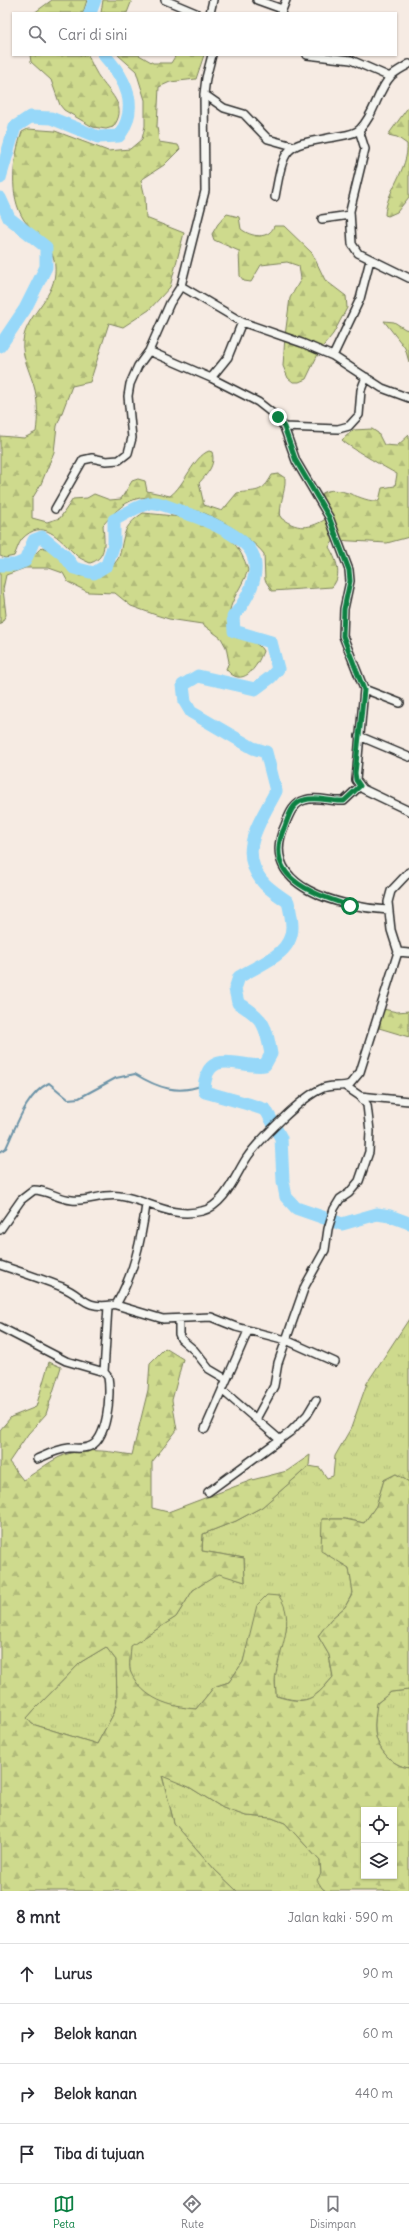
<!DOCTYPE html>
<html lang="id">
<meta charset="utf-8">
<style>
body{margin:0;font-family:Delius,sans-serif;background:#f7f7f7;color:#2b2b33}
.controls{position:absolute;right:12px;bottom:12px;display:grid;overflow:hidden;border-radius:0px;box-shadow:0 1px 3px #0004}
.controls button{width:36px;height:36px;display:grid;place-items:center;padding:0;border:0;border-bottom:1px solid #e1e1e2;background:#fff;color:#2b2b33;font:20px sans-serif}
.stop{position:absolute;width:12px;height:12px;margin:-9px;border:3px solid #0b8043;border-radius:50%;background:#fff}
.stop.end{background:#0b8043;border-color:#fff;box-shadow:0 1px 4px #0008}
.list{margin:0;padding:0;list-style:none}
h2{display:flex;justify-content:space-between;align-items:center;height:52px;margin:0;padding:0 16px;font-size:17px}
h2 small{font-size:13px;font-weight:400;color:#7c7c81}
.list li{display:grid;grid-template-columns:26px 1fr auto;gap:12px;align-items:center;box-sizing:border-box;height:60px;padding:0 16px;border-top:1px solid #e1e1e2}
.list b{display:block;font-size:15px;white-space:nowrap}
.list em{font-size:13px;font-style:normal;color:#7c7c81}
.icon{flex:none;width:22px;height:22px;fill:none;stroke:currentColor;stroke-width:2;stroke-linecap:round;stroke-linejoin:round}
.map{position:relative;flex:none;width:409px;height:1891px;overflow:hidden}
.search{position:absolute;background:#fff;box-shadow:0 1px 3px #0004;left:12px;right:12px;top:12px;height:44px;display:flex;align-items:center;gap:10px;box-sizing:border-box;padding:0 14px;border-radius:0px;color:#7c7c81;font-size:15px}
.sheet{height:292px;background:#fff}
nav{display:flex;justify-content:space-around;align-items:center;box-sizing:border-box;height:56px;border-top:1px solid #e1e1e2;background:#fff;font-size:11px;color:#7c7c81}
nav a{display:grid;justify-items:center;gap:2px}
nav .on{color:#0b8043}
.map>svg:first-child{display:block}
.grass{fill:url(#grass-tufts);stroke:#7c825c}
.forest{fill:url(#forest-firs);stroke:#7c825c;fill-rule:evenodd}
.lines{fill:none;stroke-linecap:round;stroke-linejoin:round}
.stream{stroke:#6c93a7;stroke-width:2}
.river{stroke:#97d8f9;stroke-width:13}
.minor-casing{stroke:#2b2b2b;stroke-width:10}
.minor{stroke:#f6f6f2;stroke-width:7}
.route{stroke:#0b8043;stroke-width:5}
</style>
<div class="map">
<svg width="409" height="1891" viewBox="0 0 409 1891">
<defs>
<pattern id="grass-tufts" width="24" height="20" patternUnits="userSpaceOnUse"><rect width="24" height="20" fill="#ceda8d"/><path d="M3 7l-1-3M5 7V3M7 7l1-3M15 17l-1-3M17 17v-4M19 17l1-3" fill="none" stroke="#b1bb7a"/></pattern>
<pattern id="forest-firs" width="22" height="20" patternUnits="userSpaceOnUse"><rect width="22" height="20" fill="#ceda8d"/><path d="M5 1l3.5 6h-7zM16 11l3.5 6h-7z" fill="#b1bb7a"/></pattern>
</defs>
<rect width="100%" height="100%" fill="#f6ebe3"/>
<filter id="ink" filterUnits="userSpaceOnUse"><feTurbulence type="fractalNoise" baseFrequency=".025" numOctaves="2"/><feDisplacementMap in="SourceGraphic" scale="8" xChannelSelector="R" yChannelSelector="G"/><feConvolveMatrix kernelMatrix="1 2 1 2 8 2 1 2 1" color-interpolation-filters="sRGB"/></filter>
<g filter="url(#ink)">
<!-- grass -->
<path class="grass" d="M409 1319V1482L396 1474 384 1480 376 1506 364 1523 345 1519H322L342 1563 349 1568 353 1592 345 1607 331 1619 318 1636 329 1655 333 1677C311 1702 308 1704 276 1696L275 1675 287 1625 252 1630 243 1662 229 1682 214 1687 196 1709C169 1707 144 1700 131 1674 128 1667 131 1653 130 1646L176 1617 193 1590 219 1573 245 1582 244 1558 202 1551 203 1534 236 1521 262 1507 309 1466 320 1468 327 1478 333 1476 335 1456 351 1428 367 1383Z
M106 1647 116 1660 117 1699 114 1713 97 1744 32 1724 27 1718 34 1710 81 1662Z
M409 1685V1768C392 1766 377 1749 375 1732 374 1723 376 1713 376 1704L391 1692 408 1690Z
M162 1775 189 1787 223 1808 246 1816 272 1818 285 1823 320 1861 322 1888 326 1891H237L215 1870 174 1823Z"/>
<!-- forest -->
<path class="forest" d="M52 0H87L83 13H34Z
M103 0H132L127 13H101Z
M30 55H88C91 63 96 73 101 80 112 95 128 108 113 127L106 129 93 127 64 110 60 105 51 80 31 62Z
M118 55H139L153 63H171L176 55H204L196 79 170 82 159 87 157 126 159 142 178 145 180 149 164 165 141 180 145 197 146 218 184 233 170 287 149 310 123 327 109 323 90 382 72 386 57 426 54 452 41 484 32 499V518L47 522 60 518 73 499 87 498 94 494 110 500 121 499 132 481 138 479 145 481 147 491 170 496C185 485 193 457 209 451L212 452C216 465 207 474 199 483L204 505 222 511 237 493C256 490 262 494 272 475L279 474 285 478C286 492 278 505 281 518 300 532 313 528 332 515L321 494C339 482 361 503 379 501L382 488 395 486 397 474C386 468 347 446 342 440L353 430 372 429 378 433 384 445 397 446 409 435V537L387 543 334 540 329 547C336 559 343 575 332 587L272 591 265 580 264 554C253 539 219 518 201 512 193 509 182 509 174 505 164 500 148 495 136 499 122 503 112 515 103 525 104 540 108 558 90 563 84 560 78 558 74 553 59 539 43 517 22 539 18 544 17 550 14 556L5 558 0 556V436L24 438 36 432C38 418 38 403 35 390 31 373 21 357 23 341 26 315 53 300 55 273 57 246 37 238 24 220 8 195 13 158 22 132L28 129 55 131 108 151 130 149 142 139 145 126V100L136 71Z
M409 106V197L397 212 388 216 385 215C386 191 409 169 407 144L397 137 388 135Z
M227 214 239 217 241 229C251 237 269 240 274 226H284L312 253 325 280 346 296 347 308 333 334 320 350 306 379 299 382H293L288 378 283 366 285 336 290 298 301 279 299 266 287 262 261 265 251 282 244 281 240 276 239 251 214 240 212 234 218 224Z
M384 321 394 322 405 329 409 330V362L405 348Z
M143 513C188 517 233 520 248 570 239 595 220 609 234 637 245 640 258 641 263 651 257 668 242 689 226 669L229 662 226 647 221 638 202 624 169 619 156 615 131 606 115 593 88 592 68 582 63 573 49 568H25L6 575 3 589 6 615 0 625V568C19 569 29 560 42 547 61 552 68 573 90 577 100 579 115 565 119 557 122 548 122 538 126 530 130 522 136 518 143 513Z
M383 1009 397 1012 409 1011V1037L379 1028V1015Z
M165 1348 183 1359 172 1400 177 1430 152 1462V1508L168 1512 252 1480 287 1471 310 1455 309 1466 262 1507 236 1521 203 1534 202 1551 244 1558 245 1582 219 1574 193 1590 176 1617 131 1646C131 1653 128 1667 131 1673 143 1699 170 1707 196 1709L214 1687 229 1682 243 1662 257 1605 267 1595 279 1596C296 1620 280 1648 276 1674 274 1681 276 1689 276 1696 306 1705 313 1701 333 1677L329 1655 318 1636 331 1619 345 1607 353 1593 349 1568 321 1551 322 1519H345L364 1523 376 1506 384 1480 396 1474 409 1482V1690L391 1692 377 1703C376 1712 374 1723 375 1732 377 1749 392 1766 409 1768V1891H326L322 1888 317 1880 321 1874 320 1861 285 1823 272 1818 246 1816 223 1808 189 1787 162 1776 174 1823 215 1870 237 1891H0V1430L11 1417 36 1407 49 1362 61 1367 46 1414 28 1434 9 1462 23 1480C38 1472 53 1457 71 1453 91 1448 113 1452 132 1455L148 1390 150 1363ZM106 1647 116 1660 117 1699 114 1713 97 1744 32 1724 27 1718 34 1710 81 1662ZM364 1810H394V1876H364Z"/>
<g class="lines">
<!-- stream -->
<path class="stream" d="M0 1152 6 1148C16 1127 26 1094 49 1083L68 1099 79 1098 116 1078 135 1074C158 1088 178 1095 203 1085"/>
<!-- river -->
<path class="river" d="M90 13 95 0
M0 178 15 127 30 117 51 118 98 137 119 136C140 107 126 79 104 55
M0 198 9 218 46 247V267L25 309 0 346
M0 565H15L25 561 34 540 42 537 65 556 74 568 94 573 107 565 114 544V520C125 514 137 506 150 503 159 501 176 510 185 513 202 518 244 536 252 553 262 575 246 601 233 617L234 631 271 642 278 669 271 677 255 689 198 676 183 685 185 702 191 712 253 748 266 752 276 791C261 821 237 850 262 881 268 889 280 896 288 902 290 910 292 919 292 927 292 955 259 964 239 977L235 989 238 1003C264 1018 266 1026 271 1054L265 1065C247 1069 216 1051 207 1074 205 1081 203 1085 205 1092L248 1104 266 1110 281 1138 283 1181 286 1197 296 1208 342 1224 377 1214 390 1216 409 1223"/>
<!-- minor casing -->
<g class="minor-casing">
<path id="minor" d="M165 0 196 13
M257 0 282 9
M210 13 213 0
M281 13 286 0
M307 55 351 60 390 77
M204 94 224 108 244 114 268 139 293 146
M359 130 365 149 350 211 352 244 358 253 409 278
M275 197C285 140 286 146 340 136 347 135 356 133 360 129 375 114 377 91 391 76 396 71 403 68 409 64
M322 219 350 215
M181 286 242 322 302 343 333 356 382 388 409 398
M149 351 211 378 258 402 277 417 284 427 296 461 329 517 349 570 350 581 344 609 343 636 364 689 356 780 363 789 409 811
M333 356 360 299 370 260
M211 378 228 357 242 322
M284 427 338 429 349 426 359 415 361 390 366 377
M55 509 83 460 92 458 106 461 119 460 128 453 132 438 128 396 130 384 138 366 149 351 170 303 181 286 205 191 204 94 206 78 212 55
M364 689 400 703
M359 736 409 757
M360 786 344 801C331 802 317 796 305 800 293 803 289 815 285 825 256 888 342 907 388 910
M398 952 409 953
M360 1096 409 1101
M146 1205C141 1241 134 1273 116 1305L163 1319 211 1317 236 1327 286 1340 305 1286 325 1250 328 1229 334 1209 340 1199 349 1193 359 1181 369 1152 370 1131 367 1105 360 1096 345 1086
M0 1230 21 1200 34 1190C47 1190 58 1199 72 1200 88 1202 103 1193 120 1196 148 1200 171 1219 202 1211 224 1206 235 1176 246 1159 257 1142 303 1096 321 1089 330 1084 341 1088 350 1084L360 1072 398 952 391 930 388 902 391 891 409 872
M0 1265C21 1272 42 1279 62 1287 84 1296 83 1309 112 1305
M179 1319V1334L181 1339 194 1350 209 1369 226 1379
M0 1327 66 1361 104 1372
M222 1390 279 1439
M256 1419 274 1386 278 1363 286 1340 335 1362
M205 1429 248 1331
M37 1459C48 1454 58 1449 69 1448 75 1448 82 1449 88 1447 108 1442 111 1393 108 1377L104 1372 108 1306
M208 1492 290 1432 307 1415 316 1400"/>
</g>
<!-- minor -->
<use href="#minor" class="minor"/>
</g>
</g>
<g class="lines" filter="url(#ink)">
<!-- route -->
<path class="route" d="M278 417 284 427 296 461 329 517 349 570 350 581 344 609 343 636 364 690 355 773 356 780 360 786 344 801C331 802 317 796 304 800 292 803 289 815 285 826 261 877 311 893 350 906"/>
</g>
</svg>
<div class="controls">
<button><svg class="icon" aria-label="locate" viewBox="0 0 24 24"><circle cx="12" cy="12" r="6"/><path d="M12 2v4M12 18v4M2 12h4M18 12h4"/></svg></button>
<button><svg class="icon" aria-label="layers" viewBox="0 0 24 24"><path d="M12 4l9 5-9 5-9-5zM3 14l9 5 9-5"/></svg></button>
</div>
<div class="stop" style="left:350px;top:906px"></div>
<div class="stop end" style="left:278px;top:417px"></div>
<div class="search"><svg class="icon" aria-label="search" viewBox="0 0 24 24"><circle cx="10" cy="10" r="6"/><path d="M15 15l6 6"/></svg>Cari di sini</div>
</div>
<section class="sheet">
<h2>8 mnt<small>Jalan kaki · 590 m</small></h2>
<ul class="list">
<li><svg class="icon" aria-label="ahead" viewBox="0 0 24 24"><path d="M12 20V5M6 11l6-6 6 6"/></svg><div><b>Lurus</b></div><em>90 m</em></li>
<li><svg class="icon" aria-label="right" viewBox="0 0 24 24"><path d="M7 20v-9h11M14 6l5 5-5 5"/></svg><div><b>Belok kanan</b></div><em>60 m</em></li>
<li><svg class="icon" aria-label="right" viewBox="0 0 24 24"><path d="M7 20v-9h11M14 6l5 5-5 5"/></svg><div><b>Belok kanan</b></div><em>440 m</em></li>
<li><svg class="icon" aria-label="arrive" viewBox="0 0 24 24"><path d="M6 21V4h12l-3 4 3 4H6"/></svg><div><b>Tiba di tujuan</b></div></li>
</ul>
</section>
<nav>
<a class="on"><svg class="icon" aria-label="map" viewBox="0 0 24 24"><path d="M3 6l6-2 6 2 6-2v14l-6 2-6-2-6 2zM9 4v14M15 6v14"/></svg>Peta</a>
<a><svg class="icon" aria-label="directions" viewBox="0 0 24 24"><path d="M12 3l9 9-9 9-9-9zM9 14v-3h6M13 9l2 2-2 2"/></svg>Rute</a>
<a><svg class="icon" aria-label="saved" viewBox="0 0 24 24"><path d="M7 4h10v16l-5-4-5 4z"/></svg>Disimpan</a>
</nav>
